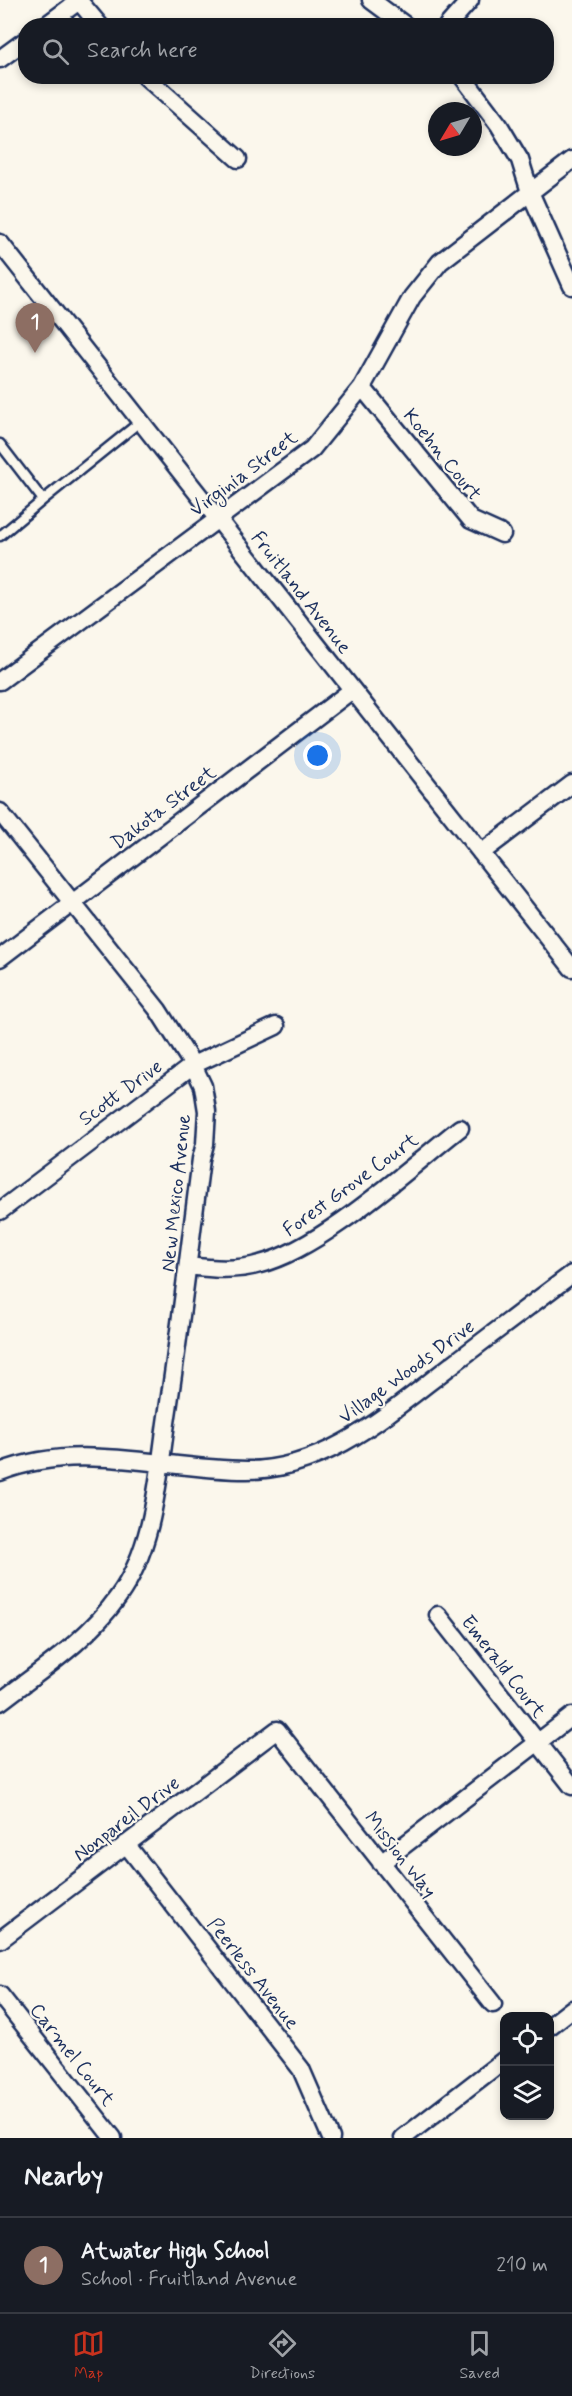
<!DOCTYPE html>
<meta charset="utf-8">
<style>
body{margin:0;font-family:Mynerve,sans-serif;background:#20242c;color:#f1f3f6}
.controls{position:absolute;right:18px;bottom:18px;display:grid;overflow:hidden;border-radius:12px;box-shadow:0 3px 9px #0003}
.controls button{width:54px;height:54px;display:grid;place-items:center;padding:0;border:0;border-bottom:2px solid #363941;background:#171b24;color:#f1f3f6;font:30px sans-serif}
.compass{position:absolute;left:428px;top:102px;width:54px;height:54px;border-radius:50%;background:#171b24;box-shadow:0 3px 9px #0003;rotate:232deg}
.you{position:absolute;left:318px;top:756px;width:21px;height:21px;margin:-15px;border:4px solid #fff;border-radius:50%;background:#1a73e8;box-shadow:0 0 0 9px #1a73e833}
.badge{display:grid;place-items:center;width:39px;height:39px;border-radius:50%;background:#c8321e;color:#fff;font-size:20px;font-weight:700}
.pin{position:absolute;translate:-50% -50px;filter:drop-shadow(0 2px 3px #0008)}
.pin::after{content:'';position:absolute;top:32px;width:21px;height:18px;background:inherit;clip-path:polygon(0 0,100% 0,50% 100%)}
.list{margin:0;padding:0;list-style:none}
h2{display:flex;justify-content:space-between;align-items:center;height:78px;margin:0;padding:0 24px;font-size:26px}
h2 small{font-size:20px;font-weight:400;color:#9ea1a6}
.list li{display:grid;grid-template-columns:39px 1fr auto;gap:18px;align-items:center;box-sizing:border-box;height:96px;padding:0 24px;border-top:2px solid #363941}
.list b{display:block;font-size:22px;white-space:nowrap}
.list p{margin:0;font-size:20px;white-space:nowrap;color:#9ea1a6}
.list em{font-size:20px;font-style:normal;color:#9ea1a6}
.icon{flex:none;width:33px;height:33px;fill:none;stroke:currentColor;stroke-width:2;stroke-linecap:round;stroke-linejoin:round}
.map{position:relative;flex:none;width:572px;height:2138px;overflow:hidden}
.search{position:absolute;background:#171b24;box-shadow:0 3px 9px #0003;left:18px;right:18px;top:18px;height:66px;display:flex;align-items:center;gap:15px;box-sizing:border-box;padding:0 21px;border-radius:24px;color:#9ea1a6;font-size:22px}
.sheet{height:174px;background:#171b24}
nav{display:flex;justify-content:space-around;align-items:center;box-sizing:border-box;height:84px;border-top:2px solid #363941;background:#171b24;font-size:16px;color:#9ea1a6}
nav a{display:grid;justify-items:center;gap:3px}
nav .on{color:#c8321e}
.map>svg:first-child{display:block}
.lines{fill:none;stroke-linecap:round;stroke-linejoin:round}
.service-casing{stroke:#1b2f5e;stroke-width:13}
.minor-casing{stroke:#1b2f5e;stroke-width:21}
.service{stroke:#fbf7ec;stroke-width:8}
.minor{stroke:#fbf7ec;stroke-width:16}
.labels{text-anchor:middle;stroke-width:4.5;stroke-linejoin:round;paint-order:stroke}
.street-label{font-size:20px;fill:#1b2f5e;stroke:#fbf7ec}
</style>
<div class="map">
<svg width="572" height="2138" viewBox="0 0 572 2138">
<rect width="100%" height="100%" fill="#fbf7ec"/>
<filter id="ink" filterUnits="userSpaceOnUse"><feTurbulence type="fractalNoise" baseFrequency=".0167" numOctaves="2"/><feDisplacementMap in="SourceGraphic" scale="12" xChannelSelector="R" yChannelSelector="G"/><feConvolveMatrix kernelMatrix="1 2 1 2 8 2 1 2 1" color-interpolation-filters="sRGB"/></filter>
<g filter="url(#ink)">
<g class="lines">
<!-- service casing -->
<g class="service-casing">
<path id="service" d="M0 444 43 500 141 421
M0 536 43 500"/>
</g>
<!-- minor casing -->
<g class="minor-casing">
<path id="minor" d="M371 0 406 26
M79 1 100 26
M45 26 80 0
M447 26 470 0
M0 59 26 40
M145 76 238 159
M462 76 499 125 520 160 530 192 572 286
M0 243 572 968
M362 387 471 520 502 534
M0 681 312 449 362 387 412 297 440 262 572 160
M0 812 158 1010 193 1065 203 1086 207 1111 205 1144 201 1159C190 1245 180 1330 167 1416 158 1476 155 1546 118 1597 88 1640 41 1670 0 1702
M481 853 572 784
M0 958 352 690
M0 1211 193 1065 276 1026
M188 1266C213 1269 236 1271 260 1264 321 1249 409 1168 460 1128
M0 1472C82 1440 162 1470 247 1470 328 1470 392 1410 453 1364 492 1334 532 1304 572 1274
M438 1615 572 1786
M126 1844 301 2069 331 2138
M381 1863 572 1716
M0 1940 277 1730 493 2004
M0 1995 113 2138
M550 2026 572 2009
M403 2138 504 2060"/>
</g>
<!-- service -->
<use href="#service" class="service"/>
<!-- minor -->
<use href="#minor" class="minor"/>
</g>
</g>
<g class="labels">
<!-- street labels -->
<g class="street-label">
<text transform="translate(443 454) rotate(51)" y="7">Koehn Court</text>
<text transform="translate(243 473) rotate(-37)" y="7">Virginia Street</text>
<text transform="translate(302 592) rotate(52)" y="7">Fruitland Avenue</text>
<text transform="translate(163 807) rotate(-37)" y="7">Dakota Street</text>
<text transform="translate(120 1092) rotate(-36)" y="7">Scott Drive</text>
<text transform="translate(350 1184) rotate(-36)" y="7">Forest Grove Court</text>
<text transform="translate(175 1193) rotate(-84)" y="7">New Mexico Avenue</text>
<text transform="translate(406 1371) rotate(-36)" y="7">Village Woods Drive</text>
<text transform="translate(504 1666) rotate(52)" y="7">Emerald Court</text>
<text transform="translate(126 1818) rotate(-37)" y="7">Nonpareil Drive</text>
<text transform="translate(401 1854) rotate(52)" y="7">Mission Way</text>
<text transform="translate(254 1973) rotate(52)" y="7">Peerless Avenue</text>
<text transform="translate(73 2054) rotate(52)" y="7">Carmel Court</text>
</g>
</g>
</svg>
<div class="controls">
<button><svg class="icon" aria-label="locate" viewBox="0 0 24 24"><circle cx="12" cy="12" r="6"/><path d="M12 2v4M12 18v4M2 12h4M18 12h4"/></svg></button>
<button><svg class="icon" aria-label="layers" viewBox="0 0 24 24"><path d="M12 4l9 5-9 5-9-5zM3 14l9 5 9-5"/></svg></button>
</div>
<svg class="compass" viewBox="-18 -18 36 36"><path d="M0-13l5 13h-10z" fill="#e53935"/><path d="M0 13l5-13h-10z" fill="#9ea1a6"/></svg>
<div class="you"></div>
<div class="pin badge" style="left:35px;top:353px;background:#8d6e63">1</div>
<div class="search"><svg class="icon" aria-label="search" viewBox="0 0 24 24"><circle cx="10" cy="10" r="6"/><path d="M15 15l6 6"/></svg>Search here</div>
</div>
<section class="sheet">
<h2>Nearby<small></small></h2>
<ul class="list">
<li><span class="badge" style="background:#8d6e63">1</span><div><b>Atwater High School</b><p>School · Fruitland Avenue</p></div><em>210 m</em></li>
</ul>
</section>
<nav>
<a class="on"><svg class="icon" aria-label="map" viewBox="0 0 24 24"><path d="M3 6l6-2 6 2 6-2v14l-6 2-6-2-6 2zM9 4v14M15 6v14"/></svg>Map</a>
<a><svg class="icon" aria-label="directions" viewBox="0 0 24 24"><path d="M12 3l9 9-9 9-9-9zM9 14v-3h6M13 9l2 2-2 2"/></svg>Directions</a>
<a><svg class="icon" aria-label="saved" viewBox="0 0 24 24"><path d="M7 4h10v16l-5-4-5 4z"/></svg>Saved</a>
</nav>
